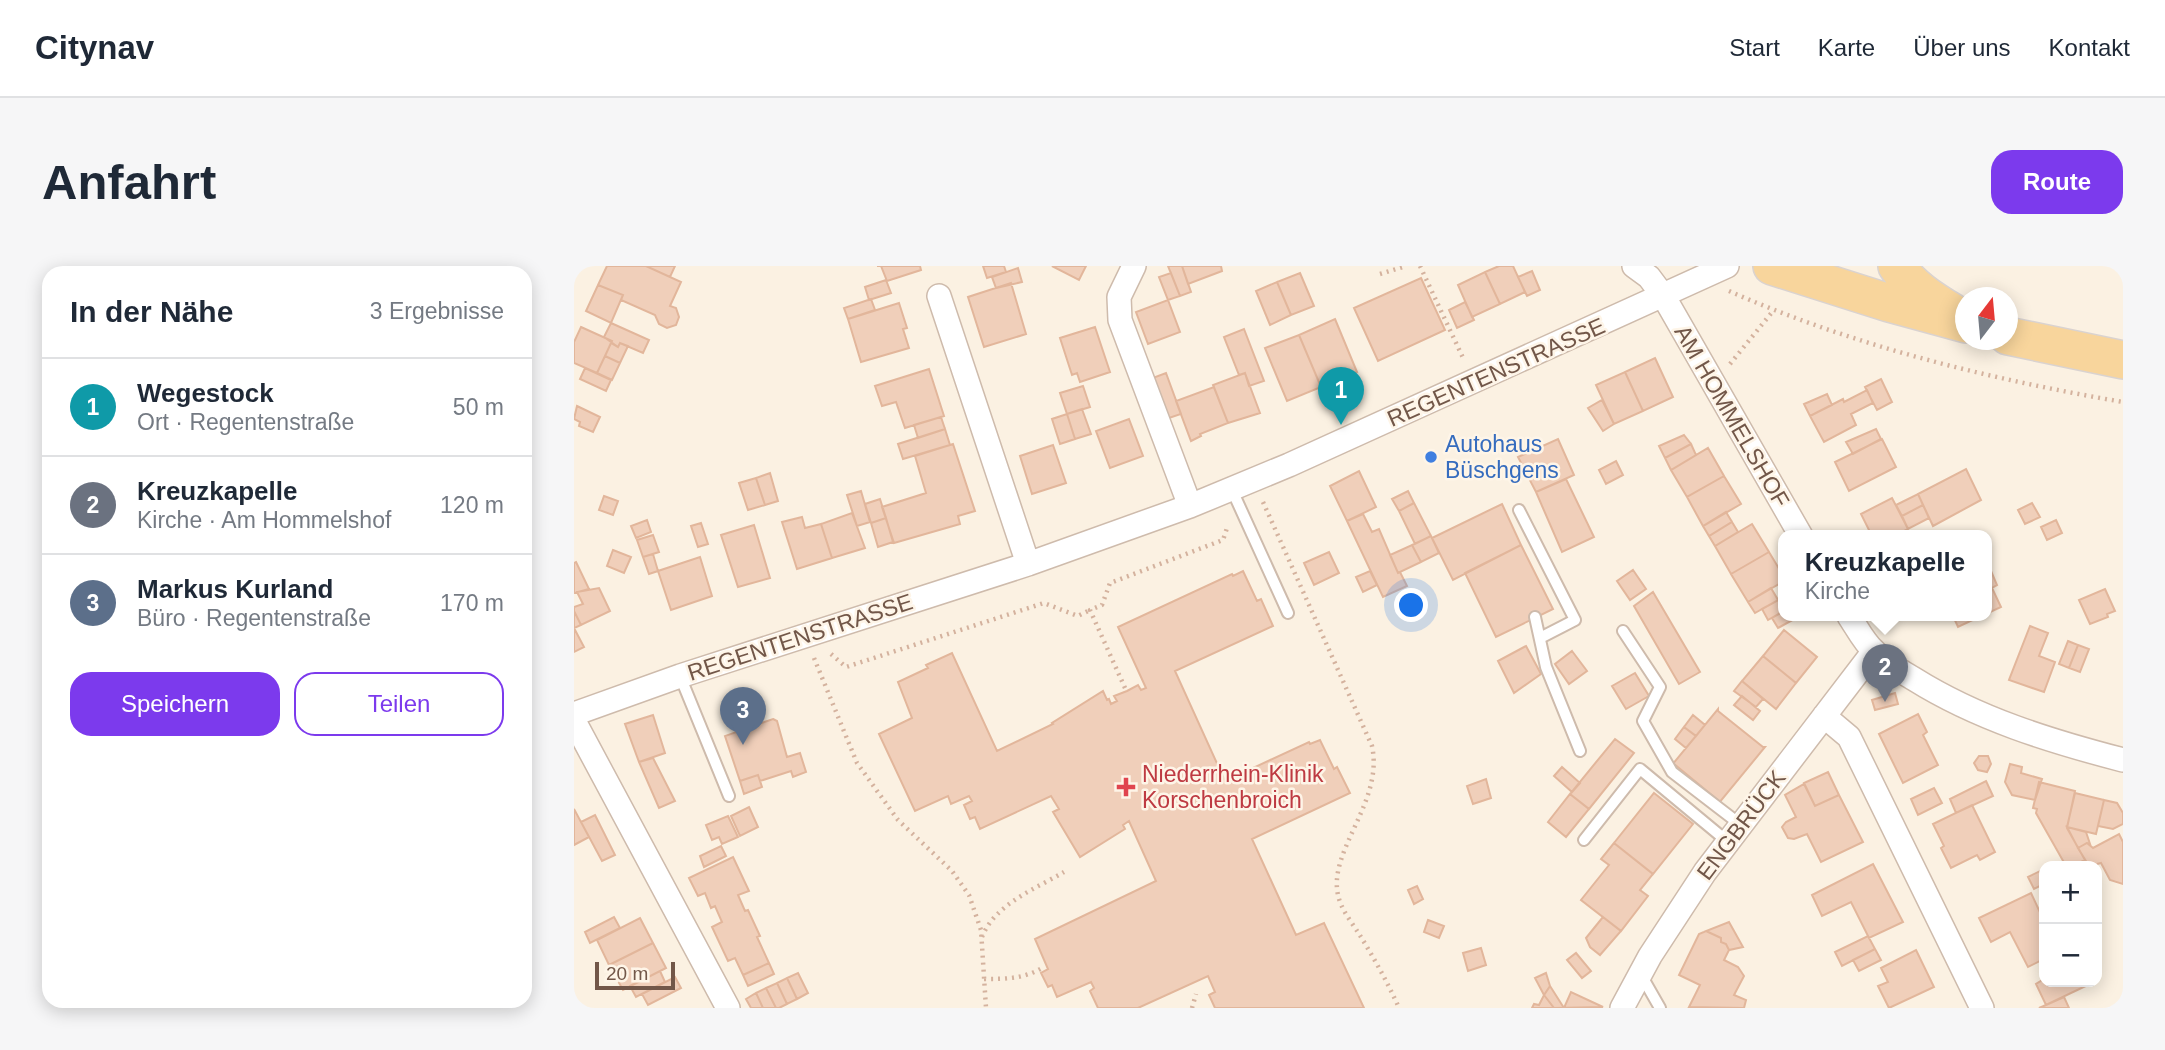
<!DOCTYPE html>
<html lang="de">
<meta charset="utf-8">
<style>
body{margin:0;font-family:Helvetica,sans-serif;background:#f6f6f7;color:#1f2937}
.controls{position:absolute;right:21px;bottom:21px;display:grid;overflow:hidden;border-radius:14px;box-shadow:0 4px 18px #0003}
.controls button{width:63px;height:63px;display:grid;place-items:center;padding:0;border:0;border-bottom:2px solid #e0e1e3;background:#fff;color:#1f2937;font:35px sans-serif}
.compass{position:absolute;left:1381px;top:21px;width:63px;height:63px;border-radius:50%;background:#fff;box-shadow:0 4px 18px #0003;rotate:16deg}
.scale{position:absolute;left:21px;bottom:18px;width:80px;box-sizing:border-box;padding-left:7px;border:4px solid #725749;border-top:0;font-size:19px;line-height:24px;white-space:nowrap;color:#725749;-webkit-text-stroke:5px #fef5e8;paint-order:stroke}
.you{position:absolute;left:838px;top:340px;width:24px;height:24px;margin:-18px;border:5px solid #fff;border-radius:50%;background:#1a73e8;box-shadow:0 0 0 10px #1a73e833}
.badge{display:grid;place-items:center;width:46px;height:46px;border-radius:50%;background:#7c3aed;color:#fff;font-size:23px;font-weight:700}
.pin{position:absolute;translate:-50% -58px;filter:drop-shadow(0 2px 4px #0008)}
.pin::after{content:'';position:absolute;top:37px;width:24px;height:21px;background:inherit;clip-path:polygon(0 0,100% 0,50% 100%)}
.popup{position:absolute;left:1204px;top:264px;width:214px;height:91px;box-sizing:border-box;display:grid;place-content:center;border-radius:14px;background:#fff;filter:drop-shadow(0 2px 5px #0005);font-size:23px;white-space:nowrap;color:#747a83}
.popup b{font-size:26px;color:#1f2937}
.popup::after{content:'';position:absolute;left:50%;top:100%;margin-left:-14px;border:14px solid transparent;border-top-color:#fff}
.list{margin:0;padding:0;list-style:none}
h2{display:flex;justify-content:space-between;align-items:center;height:91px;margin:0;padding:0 28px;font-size:30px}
h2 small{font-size:23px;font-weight:400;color:#747a83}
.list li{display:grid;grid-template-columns:46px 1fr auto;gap:21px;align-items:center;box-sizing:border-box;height:98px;padding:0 28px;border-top:2px solid #e0e1e3}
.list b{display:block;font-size:26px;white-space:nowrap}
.list p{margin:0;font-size:23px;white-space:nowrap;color:#747a83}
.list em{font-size:23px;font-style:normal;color:#747a83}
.actions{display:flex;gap:14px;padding:21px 28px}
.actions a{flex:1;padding:16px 0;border:2px solid #7c3aed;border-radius:21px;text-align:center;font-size:24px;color:#7c3aed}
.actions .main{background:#7c3aed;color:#fff}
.map{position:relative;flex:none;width:1549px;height:742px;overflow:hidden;border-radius:21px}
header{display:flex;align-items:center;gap:42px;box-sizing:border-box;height:98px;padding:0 35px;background:#fff;border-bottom:2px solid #e0e1e3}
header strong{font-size:33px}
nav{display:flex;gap:38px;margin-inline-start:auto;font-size:24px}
.intro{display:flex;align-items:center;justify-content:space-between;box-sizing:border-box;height:168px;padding:0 42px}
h1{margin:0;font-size:49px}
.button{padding:18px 32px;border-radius:21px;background:#7c3aed;color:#fff;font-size:24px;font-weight:700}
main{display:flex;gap:42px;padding:0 42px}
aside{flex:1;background:#fff;border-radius:21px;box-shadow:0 4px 18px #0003}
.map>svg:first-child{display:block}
.building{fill:#f0cfba;stroke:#e2b69b;stroke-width:2}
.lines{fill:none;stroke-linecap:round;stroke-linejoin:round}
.service-casing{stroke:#cebbac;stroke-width:14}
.minor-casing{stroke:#cebbac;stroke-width:26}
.primary-casing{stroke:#dad3d0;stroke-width:40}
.path{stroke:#d4b29e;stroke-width:4.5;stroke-dasharray:2 5;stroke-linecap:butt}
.service{stroke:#fff;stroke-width:10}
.minor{stroke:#fff;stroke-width:23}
.primary{stroke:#f8d59c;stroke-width:37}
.shop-dot{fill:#3f7fe0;stroke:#fef5e8;stroke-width:2.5}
.health-dot{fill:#e0444e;stroke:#fef5e8;stroke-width:2.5}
.labels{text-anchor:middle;stroke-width:5;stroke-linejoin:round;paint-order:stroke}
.street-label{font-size:23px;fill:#725749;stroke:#fef5e8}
.shop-label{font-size:23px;fill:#366cbe;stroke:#fef5e8;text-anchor:start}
.health-label{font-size:23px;fill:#be3a42;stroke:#fef5e8;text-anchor:start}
</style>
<header>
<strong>Citynav</strong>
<nav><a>Start</a><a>Karte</a><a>Über uns</a><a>Kontakt</a></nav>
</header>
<div class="intro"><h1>Anfahrt</h1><a class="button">Route</a></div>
<main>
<aside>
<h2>In der Nähe<small>3 Ergebnisse</small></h2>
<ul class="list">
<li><span class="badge" style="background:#0f9aa8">1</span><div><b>Wegestock</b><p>Ort · Regentenstraße</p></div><em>50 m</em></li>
<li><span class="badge" style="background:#6b7280">2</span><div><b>Kreuzkapelle</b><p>Kirche · Am Hommelshof</p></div><em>120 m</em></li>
<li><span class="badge" style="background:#5c6f8a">3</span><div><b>Markus Kurland</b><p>Büro · Regentenstraße</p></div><em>170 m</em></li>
</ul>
<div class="actions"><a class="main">Speichern</a><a>Teilen</a></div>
</aside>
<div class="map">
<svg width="1549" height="742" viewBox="0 0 1549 742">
<rect width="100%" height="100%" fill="#fbf1e2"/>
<!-- building -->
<path class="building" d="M33 0H72L107 16 96 40 102 42 105 51 102 59 93 62 85 58 81 49 47 34 49 29 24 19Z
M72 0H101L96 11Z
M303 0H346L347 4 313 15 307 0Z
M409 0H430L432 6 413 12Z
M478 0H512L505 14Z
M594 0H608L617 26 606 30Z
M608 0H647L648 5 614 18Z
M925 0H939L951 26 926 38 911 6Z
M444 2 448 16 422 22 418 11Z
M958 5 966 24 953 30 944 11Z
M911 6 926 38 898 51 884 19Z
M597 7 606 30 594 34 585 11Z
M726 7 740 40 717 49 703 16Z
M847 12 871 64 804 95 780 42Z
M312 14 317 27 295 34 291 21Z
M703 16 717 49 696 59 682 25Z
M437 17 452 68 410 81 394 31Z
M24 19 49 29 37 57 12 45Z
M297 33 301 44 274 53 270 42Z
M594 34 606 66 574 78 562 46Z
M891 36 900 54 883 62 875 44Z
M325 37 333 62 329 63 335 82 287 96 274 53Z
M761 53 783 106 747 121 725 69Z
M37 57 75 74 69 87 46 77 44 81 30 71Z
M7 61 38 75 23 107 0 97V76Z
M521 61 536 106 506 116 503 107 498 109 486 72Z
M670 63 690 115 675 120 671 107 665 109 650 71Z
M725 69 747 121 713 135 691 82Z
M37 77 44 81 46 77 54 80 46 97 31 90Z
M31 90 46 97 38 114 23 107Z
M1081 92 1099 131 1069 145 1051 106Z
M11 102 37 114 32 125 6 113Z
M355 103 370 150 331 162 322 136 308 140 301 120Z
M1051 106 1069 145 1040 158 1022 119Z
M592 107 607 148 592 153 576 113Z
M671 107 686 147 654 157 639 119Z
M1307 113 1318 136 1303 144 1291 121Z
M509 120 516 141 493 148 486 127Z
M640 121 654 157 626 168 627 170 617 175 602 135Z
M1293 124 1299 137 1277 148 1282 159 1250 176 1236 150 1269 133 1270 136Z
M1253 128 1258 139 1236 150 1230 138Z
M1028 134 1040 158 1029 165 1014 142Z
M3 140 26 151 19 166 5 160 6 156 0 153Z
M508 143 517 168 501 173 493 148Z
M493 148 501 173 486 178 478 153Z
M367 151 371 163 344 172 340 159Z
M555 153 569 190 536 202 522 165Z
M371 163 376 179 329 193 324 178Z
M1302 163 1307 173 1279 188 1272 176Z
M1110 169 1117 178 1091 192 1085 180Z
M984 173 1000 209 962 226 944 191Z
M1308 173 1322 201 1275 225 1261 196Z
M379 178 401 245 384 250 386 258 320 277 308 241 352 227 341 190Z
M1117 178 1122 189 1097 204 1091 192Z
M479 179 492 217 458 228 446 190Z
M1134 182 1150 210 1113 231 1097 204Z
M1042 195 1049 209 1032 218 1025 204Z
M1392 203 1407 234 1359 260 1344 228Z
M785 205 802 241 773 255 756 220Z
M196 207 204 235 191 239 182 212Z
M1150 210 1167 238 1129 260 1113 231Z
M182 212 191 239 174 244 165 217Z
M992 213 1020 271 988 286 962 226Z
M287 225 296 256 283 260 273 229Z
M834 225 840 237 825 245 818 233Z
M1344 228 1349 239 1328 250 1322 239Z
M30 230 44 235 39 249 25 244Z
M1318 232 1334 263 1321 270H1298L1287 248Z
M306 233 312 252 297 257 291 238Z
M840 237 857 270 841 278 825 245Z
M1458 237 1466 251 1451 258 1444 244Z
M928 238 947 279 879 314 858 272Z
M1349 239 1355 252 1334 263 1328 250Z
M1152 246 1158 256 1135 270 1129 260Z
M278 247 291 282 258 292 247 258Z
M789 248 798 266 805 263 824 307 826 306 833 320 809 331 773 255Z
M228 251 231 262 247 258 258 292 223 303 208 256Z
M312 252 319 276 304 281 297 257Z
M73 254 77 266 62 272 57 260Z
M1482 254 1488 267 1473 274 1467 261Z
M1158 256 1164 266 1141 280 1135 270Z
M127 257 134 278 124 281 117 260Z
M1178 258 1195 286 1157 308 1141 280Z
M180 259 196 312 164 321 147 269Z
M79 269 85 286 69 291 63 274Z
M857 270 865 287 847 296 838 279Z
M838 279 847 296 824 307 816 289Z
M947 279 979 343 922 371 891 307Z
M39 284 57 291 50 307 33 300Z
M755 286 765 307 740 319 730 297Z
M1195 286 1210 311V315L1174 336 1157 308Z
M79 288 84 305 75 308 69 291Z
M126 291 138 330 97 344 84 305Z
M2 296 15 323 0 327V297Z
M1414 298 1423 319 1418 322 1427 341 1412 348Z
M1059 304 1072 323 1056 334 1043 315Z
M669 305 683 335 687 333 699 360 601 405 651 515 735 476 736 478 746 474 760 503 763 501 776 527 678 573 722 669 750 657 790 742H641L635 729 641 726 634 710 564 742H524L516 725 520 722 517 716 483 731 478 719 474 721 467 707 474 703 461 673 582 615 555 555 549 559 551 563 506 591 479 546 485 543 477 530 406 563 401 551 396 553 390 539 398 535 395 530 377 538 374 530 341 545 305 468 338 452 324 416 354 402 352 399 378 387 423 485 479 458 478 457 529 425 533 434 535 433 537 438 543 435 540 430 553 425 564 419 567 424 572 422 544 361 658 308 659 310Z
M796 305 803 319 789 326 782 311Z
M25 322 36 345 7 359 0 345V341L9 338 3 326Z
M1197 322 1204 334 1181 347 1174 336Z
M1531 323 1541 345 1533 348 1534 351 1516 358 1505 334Z
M1079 326 1126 406 1105 418 1060 340Z
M1210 331V345L1194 354 1188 343Z
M0 345 7 359 0 362 10 381 0 386Z
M1210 345V350L1224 351 1204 362 1198 352Z
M1379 350H1407L1384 361Z
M1456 360 1474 367 1465 390 1481 396 1470 426 1435 414Z
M1210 364 1243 391 1222 417 1189 390Z
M1494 375 1504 379 1495 402 1485 398Z
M1504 379 1515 383 1506 406 1495 402Z
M952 380 967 408 940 427 924 395Z
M998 385 1013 405 995 418 981 398Z
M1189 390 1222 417 1202 443 1168 415Z
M1061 407 1075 430 1052 443 1038 420Z
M1168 415 1189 433 1182 441 1160 425Z
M1321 427 1324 438 1301 444 1298 434Z
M1168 430 1186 445 1179 454 1160 439Z
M1144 443V445L1189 481H1191L1145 537V535L1100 498 1098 499Z
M1344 448 1353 466 1349 469 1364 499 1329 517 1305 468Z
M79 449 91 487 65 496 51 458Z
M1119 449 1131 459 1122 470 1110 461Z
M199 453 203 455 213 491 226 487 232 506 219 511 217 505 186 515 184 509 166 515 151 470Z
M1110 461 1122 470 1112 482 1101 473Z
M1041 473 1060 487 1015 543 996 528Z
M1405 490H1414L1417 498 1413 506 1404 504 1400 497Z
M79 492 101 535 85 542 65 496Z
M1436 498 1448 501 1447 507 1468 513 1461 534 1438 529 1431 516Z
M988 501 1006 517 998 526 980 510Z
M1254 506 1265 529 1241 540 1230 517Z
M184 509 188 521 170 528 166 515Z
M912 513 917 532 899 538 893 520Z
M1412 515 1419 530 1382 547 1376 533Z
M1465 516 1501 525 1493 562 1511 594 1499 600H1492L1462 547 1463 543 1459 542Z
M1230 518 1241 540 1265 529 1289 576 1247 596 1233 568 1220 573 1214 572 1208 561 1212 556 1222 551 1211 529Z
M1360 522 1368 537 1344 549 1337 533Z
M1080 527 1119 558 1079 608 1040 577Z
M1501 527 1530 534 1522 568 1493 561Z
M996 528 1015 543 992 571 974 556Z
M1530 534 1543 537 1549 547V558L1539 563 1524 560Z
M1398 539 1421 586 1406 594 1403 589 1377 602 1367 582 1370 580 1359 558Z
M175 541 184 561 166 570 157 550Z
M0 543 15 571 0 579Z
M21 549 41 589 28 595 7 556Z
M154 550 164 571 148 578 145 571 138 574 132 559Z
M1493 561 1512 566 1516 578 1513 577 1504 582Z
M1545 568 1549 576V618L1536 614 1527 597 1515 600 1504 582 1513 577 1519 582Z
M1040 577 1079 608 1066 624 1074 630 1047 665 1007 634 1035 599 1027 593Z
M147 580 152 590 130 601 126 590Z
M159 591 175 625 164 629 171 645 174 644 186 670 183 671 195 697 169 709 161 692 154 695 138 661 148 656 141 640 137 642 131 627 124 630 115 612Z
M1299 598 1329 656 1295 672 1277 636 1248 650 1238 629Z
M1470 603V618L1460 623 1454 611Z
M843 620 849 633 840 638 834 624Z
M1457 627 1470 655V693L1454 701 1436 666 1417 676 1405 652Z
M40 651 46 662 16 677 11 666Z
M1029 651 1047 665 1026 689 1016 681 1012 672Z
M66 652 79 677 35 699 23 674Z
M854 654 870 660 865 672 850 666Z
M1155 656 1169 681 1155 684 1152 678 1147 676V672L1132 665Z
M1132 665 1147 672V676L1152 678 1155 684 1150 694 1164 701 1170 710 1160 729 1172 734 1170 742 1115 741 1126 719 1105 709 1125 668Z
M1294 670 1301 683 1268 700 1261 686Z
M79 677 92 702 49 724 35 699Z
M907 682 912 699 894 705 889 687Z
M1301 683 1307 694 1285 705 1279 694Z
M1342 684 1360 721 1315 742 1304 720 1314 716 1307 702Z
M1002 687 1017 705 1008 712 993 694Z
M195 697 200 708 174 720 169 709Z
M86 705 91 716 62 731 56 720Z
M224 707 234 727 223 733 213 712Z
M972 707 976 720 970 729 961 712Z
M101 711 107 722 74 739 68 728Z
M213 712 223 733 213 738 203 717Z
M1470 713V716L1518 717 1472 739 1462 718Z
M203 717 213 738 205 742H202L192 722Z
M976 720 990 742 997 726 1029 741 980 742 970 729Z
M192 722 202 742H189L182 727Z
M182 727 189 742H177L172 733Z
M970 729 980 742H958L960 738 965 739Z
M1490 731 1495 742H1465L1472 739Z"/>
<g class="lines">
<!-- service casing -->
<g class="service-casing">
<path id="service" d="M658 224 714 347
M945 244 1001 354 966 372
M961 351 972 401 1006 485
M1049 365 1086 421 1069 455 1098 506 1167 559
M106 410 155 530
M1010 574 1066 503 1154 576
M1066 707 1086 742"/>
</g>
<!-- minor casing -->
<g class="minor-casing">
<path id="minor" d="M560 0 545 31 546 54 616 240
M1060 0 1075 11 1090 31 1227 270
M365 30 454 298
M1275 350C1283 362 1290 376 1300 385 1311 397 1327 405 1340 413 1404 453 1476 475 1549 494
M0 448 106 410 454 298 616 240 715 199 1153 0
M1250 450 1275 471 1408 742
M0 455 154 742
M1048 742 1076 690 1131 606 1300 385"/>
</g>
<!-- primary casing -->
<g class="primary-casing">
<path id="primary" d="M1198 0 1315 37 1392 58
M1323 0C1336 20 1358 34 1378 46
M1434 70 1549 94"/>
</g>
<!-- path -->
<path class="path" d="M846 0 890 94
M806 8 832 0
M1155 25C1280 80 1415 113 1549 136
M1156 98 1199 45
M689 236 798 480C810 536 754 584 764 629 767 644 779 658 787 671 801 694 814 717 825 742
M257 388 272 401 470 337 504 350 516 344
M240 392 283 497 324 554 378 605 395 629 407 664 412 742
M551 422 516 344 528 339 536 317 649 274 654 259
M408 671C421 638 461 623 490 606
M410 713C431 713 449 713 468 702
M618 742 622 728"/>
<!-- service -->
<use href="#service" class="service"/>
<!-- minor -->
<use href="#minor" class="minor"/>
<!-- primary -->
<use href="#primary" class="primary"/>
</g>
<!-- markers -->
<circle class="shop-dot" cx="857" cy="191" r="7"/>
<path class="health-dot" d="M548.5 510.5h7v7h7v7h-7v7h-7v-7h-7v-7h7z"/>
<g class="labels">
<!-- street labels -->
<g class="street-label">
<text transform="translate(922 106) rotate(-24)" y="8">REGENTENSTRASSE</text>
<text transform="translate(1158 150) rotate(60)" y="8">AM HOMMELSHOF</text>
<text transform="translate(226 371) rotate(-18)" y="8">REGENTENSTRASSE</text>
<text transform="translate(1167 559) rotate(-53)" y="8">ENGBRÜCK</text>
</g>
<!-- shop labels -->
<g class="shop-label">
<text x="871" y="186">Autohaus<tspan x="871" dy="26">Büschgens</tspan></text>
</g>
<!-- health labels -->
<g class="health-label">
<text x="568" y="516">Niederrhein-Klinik<tspan x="568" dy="26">Korschenbroich</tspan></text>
</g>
</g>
</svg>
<div class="controls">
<button>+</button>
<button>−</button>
</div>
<svg class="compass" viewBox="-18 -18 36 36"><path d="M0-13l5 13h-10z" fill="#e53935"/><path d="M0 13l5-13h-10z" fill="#747a83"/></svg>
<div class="scale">20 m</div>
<div class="you"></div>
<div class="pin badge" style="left:767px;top:159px;background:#0f9aa8">1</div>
<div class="pin badge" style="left:1311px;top:436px;background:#6b7280">2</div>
<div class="popup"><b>Kreuzkapelle</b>Kirche</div>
<div class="pin badge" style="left:169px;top:479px;background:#5c6f8a">3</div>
</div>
</main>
